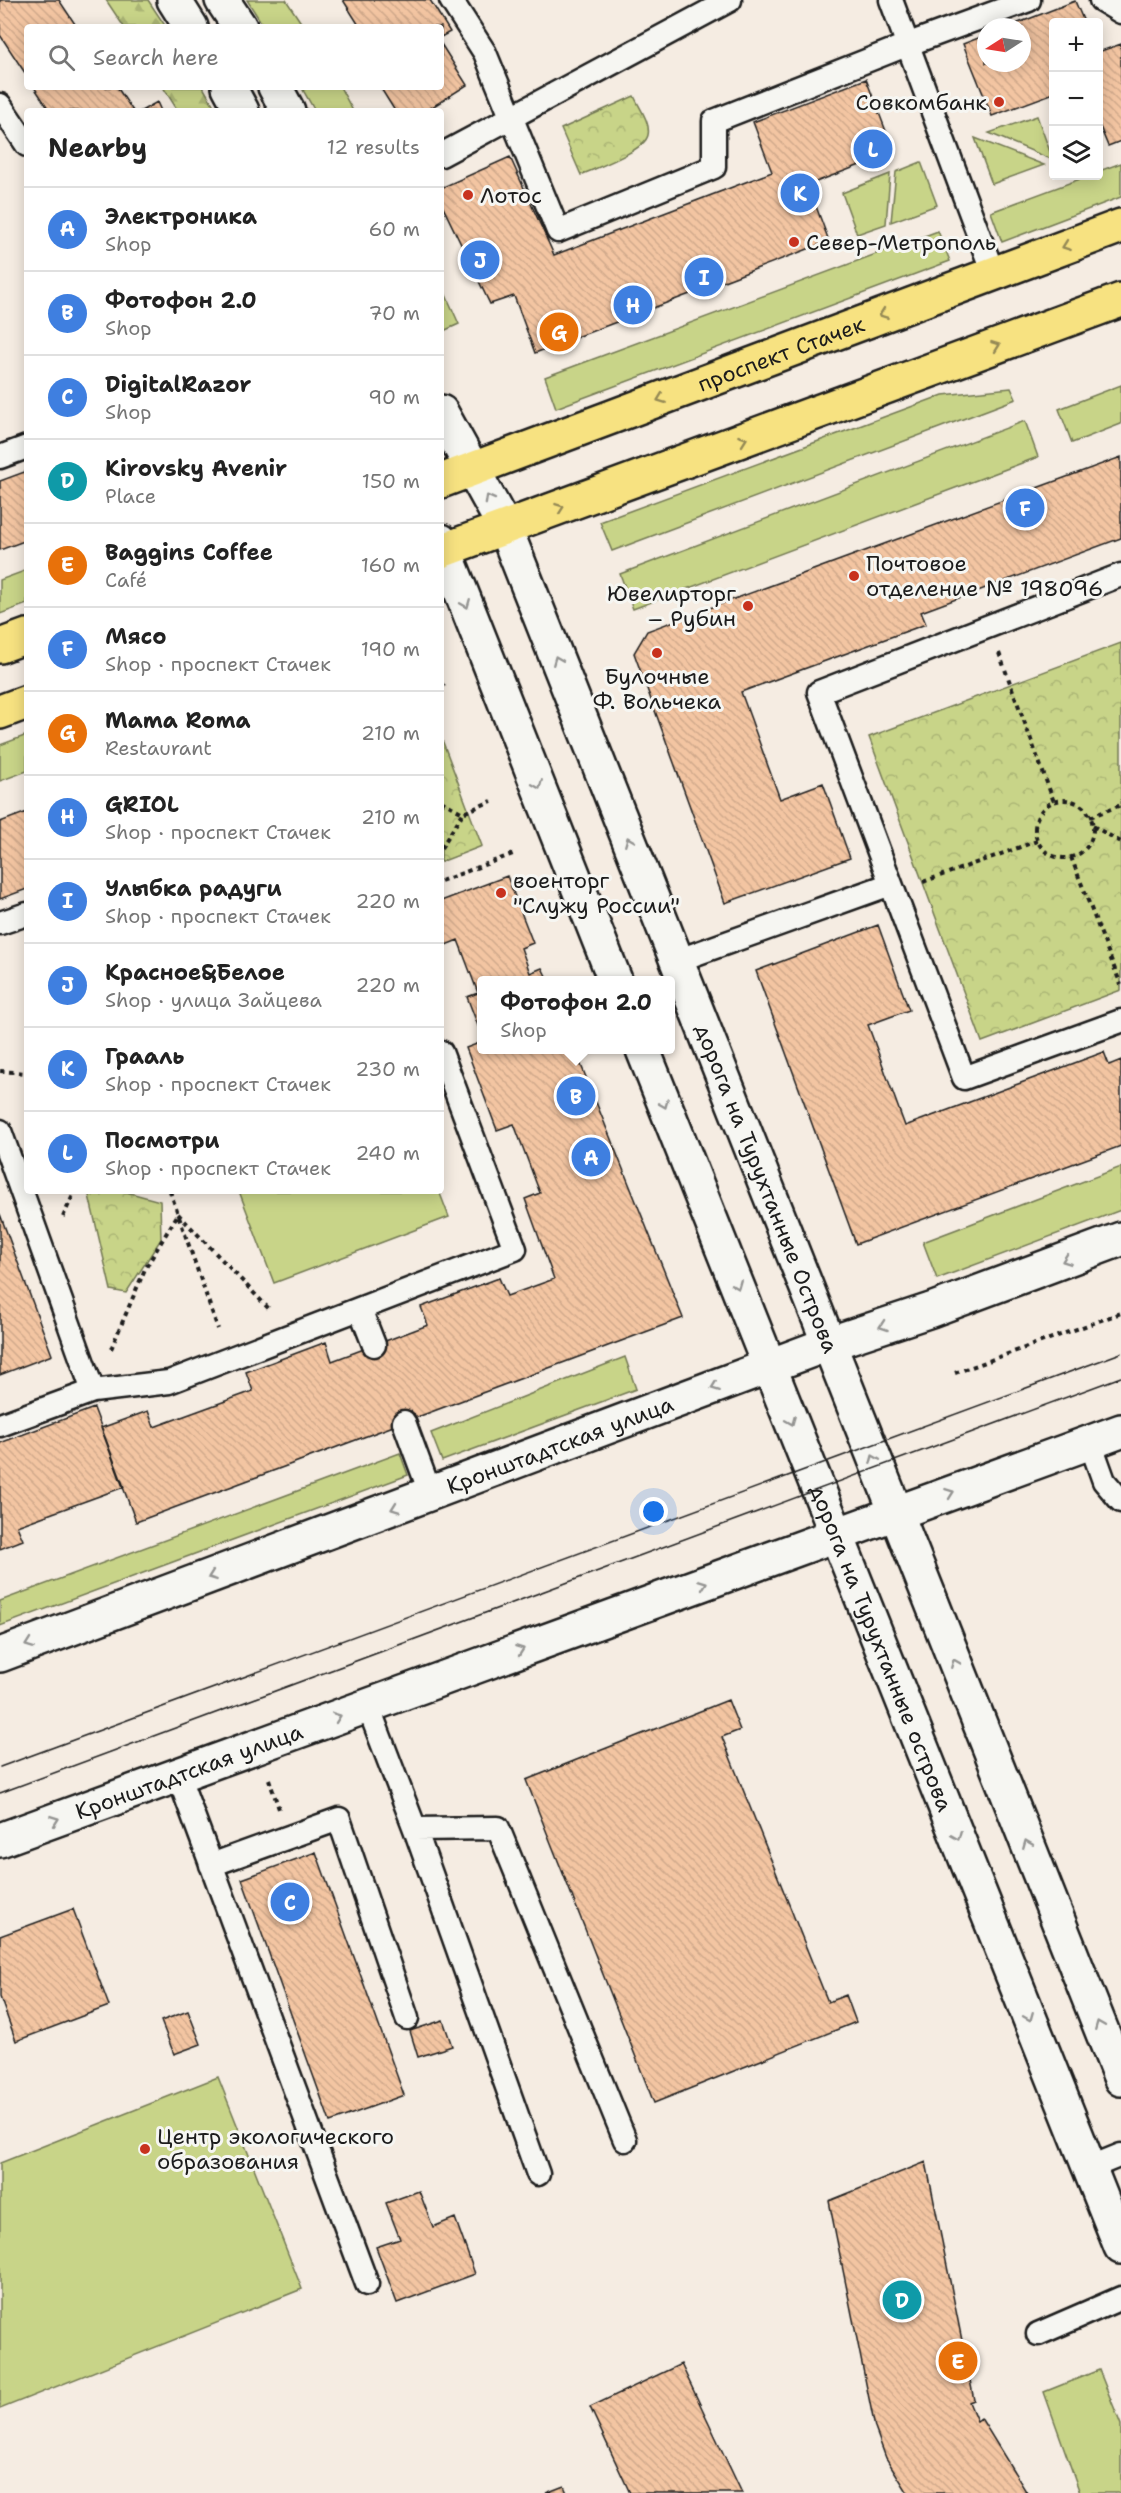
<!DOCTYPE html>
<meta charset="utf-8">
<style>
body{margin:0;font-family:"Shantell Sans",sans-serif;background:#f6f6f6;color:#222}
.controls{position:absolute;right:18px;top:18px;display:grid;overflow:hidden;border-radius:6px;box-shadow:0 3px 15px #0003}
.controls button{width:54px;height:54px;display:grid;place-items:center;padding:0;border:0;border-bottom:2px solid #e0e0e0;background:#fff;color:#222;font:30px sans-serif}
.compass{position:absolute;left:977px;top:18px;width:54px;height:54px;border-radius:50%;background:#fff;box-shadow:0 3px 15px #0003;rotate:258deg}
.you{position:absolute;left:654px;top:1512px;width:21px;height:21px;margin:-15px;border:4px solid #fff;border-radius:50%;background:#1a73e8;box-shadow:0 0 0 9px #1a73e833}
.badge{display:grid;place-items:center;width:39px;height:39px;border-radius:50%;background:#c8321e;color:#fff;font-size:20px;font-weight:700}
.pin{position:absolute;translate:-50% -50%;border:3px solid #fff;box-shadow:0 2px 6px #0006}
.popup{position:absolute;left:477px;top:976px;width:198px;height:78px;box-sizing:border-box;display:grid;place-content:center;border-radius:6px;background:#fff;filter:drop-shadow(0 2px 4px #0005);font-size:20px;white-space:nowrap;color:#767676}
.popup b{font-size:22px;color:#222}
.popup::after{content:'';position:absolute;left:50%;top:100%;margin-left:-12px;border:12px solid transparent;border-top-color:#fff}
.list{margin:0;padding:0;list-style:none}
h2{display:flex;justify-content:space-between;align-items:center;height:78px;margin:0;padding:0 24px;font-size:26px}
h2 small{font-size:20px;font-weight:400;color:#767676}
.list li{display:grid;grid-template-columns:39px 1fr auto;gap:18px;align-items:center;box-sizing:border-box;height:84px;padding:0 24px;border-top:2px solid #e0e0e0}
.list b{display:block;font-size:22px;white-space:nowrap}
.list p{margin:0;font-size:20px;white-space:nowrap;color:#767676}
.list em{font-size:20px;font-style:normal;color:#767676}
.icon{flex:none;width:33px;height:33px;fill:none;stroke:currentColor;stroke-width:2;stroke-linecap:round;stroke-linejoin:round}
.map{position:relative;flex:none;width:1121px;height:2493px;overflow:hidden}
.search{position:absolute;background:#fff;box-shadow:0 3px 15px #0003;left:24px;top:24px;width:420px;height:66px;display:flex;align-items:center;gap:15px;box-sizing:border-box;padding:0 21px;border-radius:6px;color:#767676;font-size:22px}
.panel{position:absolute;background:#fff;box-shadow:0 3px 15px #0003;left:24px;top:108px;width:420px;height:1086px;border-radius:6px}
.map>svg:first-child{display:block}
.grass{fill:#c8d488;stroke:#727852;stroke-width:1.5}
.forest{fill:url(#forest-firs);stroke:#727852;stroke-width:1.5}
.park{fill:url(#park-crowns);stroke:#727852;stroke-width:1.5}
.building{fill:url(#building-back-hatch);stroke:#1c1c1c;stroke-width:1.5}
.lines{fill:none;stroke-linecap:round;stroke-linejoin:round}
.service-casing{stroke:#1c1c1c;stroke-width:27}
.minor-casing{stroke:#1c1c1c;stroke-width:38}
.tertiary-casing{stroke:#1c1c1c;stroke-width:38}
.primary-casing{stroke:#1c1c1c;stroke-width:38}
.path{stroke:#1c1c1c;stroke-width:4;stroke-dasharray:4.5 4.5;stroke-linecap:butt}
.service{stroke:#f6f6f2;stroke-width:22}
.minor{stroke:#f6f6f2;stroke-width:33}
.tertiary{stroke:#f6f6f2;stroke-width:33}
.primary{stroke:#f7e281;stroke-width:33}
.tram{stroke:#1c1c1c;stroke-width:1.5}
.oneway{stroke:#948954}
.oneway2{stroke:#949492}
.poi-dot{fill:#c8321e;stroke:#f6f6f2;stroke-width:2}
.labels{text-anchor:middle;stroke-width:6;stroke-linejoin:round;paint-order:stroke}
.poi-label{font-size:22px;fill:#1c1c1c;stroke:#f6f6f2;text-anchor:start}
.street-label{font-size:22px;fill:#1c1c1c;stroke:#f6f6f2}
</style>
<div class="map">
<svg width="1121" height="2493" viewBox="0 0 1121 2493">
<defs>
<pattern id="forest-firs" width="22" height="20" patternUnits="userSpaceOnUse" patternTransform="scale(1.5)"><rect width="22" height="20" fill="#c8d488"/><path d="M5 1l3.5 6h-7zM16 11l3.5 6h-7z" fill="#abb575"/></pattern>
<pattern id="park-crowns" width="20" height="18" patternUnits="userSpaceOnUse" patternTransform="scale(1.5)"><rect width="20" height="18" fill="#c8d488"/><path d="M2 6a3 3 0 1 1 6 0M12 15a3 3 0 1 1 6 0" fill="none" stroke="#abb575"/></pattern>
<pattern id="building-back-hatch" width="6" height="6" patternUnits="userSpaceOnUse" patternTransform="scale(1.5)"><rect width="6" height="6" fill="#f3c5a2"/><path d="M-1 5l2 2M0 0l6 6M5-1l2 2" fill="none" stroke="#d0a98b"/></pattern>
</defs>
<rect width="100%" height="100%" fill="#f5ece2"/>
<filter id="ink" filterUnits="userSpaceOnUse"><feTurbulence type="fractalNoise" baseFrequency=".0167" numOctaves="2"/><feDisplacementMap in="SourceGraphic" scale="12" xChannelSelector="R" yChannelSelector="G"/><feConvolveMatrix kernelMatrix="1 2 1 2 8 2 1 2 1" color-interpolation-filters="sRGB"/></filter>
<g filter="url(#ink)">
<!-- grass -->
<path class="grass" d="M247 0H286L304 27H264Z
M308 87H340L353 111H315L303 90Z
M1037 116 1053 160 989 133Z
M975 138 1044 165 992 184Z
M921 162 937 205 891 222 896 172Z
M1121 163V197L1002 242 991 212 1088 176H1098L1099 171Z
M890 174 886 224 857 234 842 193Z
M938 231 950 261 556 408 545 377Z
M441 284 459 324 441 332Z
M1121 385V424L1072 443 1059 409Z
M1011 388 1016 399 612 551 600 522 943 395Z
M1025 421 1038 457 633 609 620 574Z
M27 570V604L0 614V580Z
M27 735V771L0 781V745Z
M1121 1167V1210L937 1279 923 1242Z
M239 1191H439L449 1217 274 1283Z
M625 1357 636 1389 442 1461 431 1433Z
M400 1453 408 1475 0 1626V1601Z
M218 2077 302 2289 0 2409V2163Z
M1099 2370 1121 2425V2493H1080L1044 2392Z"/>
<!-- forest -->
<path class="forest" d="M106 0H148L166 27H124Z
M163 87H203L217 111H178Z"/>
<!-- park -->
<path class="park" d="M634 96C639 107 651 123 648 135 645 151 595 168 581 175L561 129Z
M1121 643V990L982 1042 869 737Z
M441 737 482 846 441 862Z
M88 1191H123L160 1201 161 1239 126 1293 111 1290Z"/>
<!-- building -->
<path class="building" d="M0 0H59L77 27H27V76L0 35Z
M343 0H430L450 32 441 37V27H360Z
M1075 1 1084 22H1054V93L992 116 963 44 986 35V63H1022V27H1008Z
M441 44 467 85 426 111H395L380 87H441Z
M1121 44V141L1108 146 1098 122V52Z
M866 79 894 152 808 185 829 241 535 353 514 296 490 304 441 203V188L510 157 554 255 772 172 753 122Z
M34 87H117L133 111H50Z
M157 102 161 111H141Z
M1121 457V538L921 612 926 624 741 692 780 799 823 783 850 858 725 903 634 653 647 631Z
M27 471V540L0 550V481Z
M27 812V889L0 899V822Z
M507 876 533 943 521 948 530 973 542 968 548 980H482V1036L467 997 478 993 458 940 441 947V901Z
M878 925 909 1010 868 1025 905 1126 1104 1052 1109 1065 1121 1060V1146L856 1244 756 971Z
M482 1042V1050H575L683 1318 136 1522 101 1428 148 1411 154 1427 253 1391 246 1372 326 1342 332 1361 428 1325 421 1307 499 1278 507 1296 554 1279 525 1199 540 1193 514 1124 497 1130 466 1048Z
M0 1214 52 1355 0 1375Z
M94 1408 124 1487 17 1526 23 1540 0 1549V1443Z
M728 1700 740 1730 722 1737 828 2002 846 1995 856 2022 654 2103 526 1780Z
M316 1852 404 2095 330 2122 242 1879Z
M73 1909 109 2006 16 2041 0 1997V1936Z
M188 2011 201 2044 174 2054 161 2021Z
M443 2020 452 2046 418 2057 410 2031Z
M926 2162 974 2400 969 2402 977 2421 981 2418 1027 2493H908L886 2458 875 2428 829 2201Z
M419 2191 433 2227 455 2218 475 2274 397 2303 376 2247 400 2239 386 2203Z
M681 2364 742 2493H630L590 2407Z
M564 2486 567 2493H546Z"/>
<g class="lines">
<!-- service casing -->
<g class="service-casing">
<path id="service" d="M451 0 485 53 558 231 714 167V121L909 44 1029 0
M891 0 993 273
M1101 0 1121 12
M0 105 27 145
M441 155 730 0
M0 457 27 447
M891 884 964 1078 1121 1021
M0 923 27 914
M676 961 891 884 819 692 1121 575
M0 1131 93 1391
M360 1309 374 1345
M404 1422 431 1495
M0 1425 93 1391 169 1382 515 1249 441 1052
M1090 1442 1104 1481 1121 1501
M368 1706 415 1829 498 1828 625 2140
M178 1775 367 2284
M415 1829 538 2174
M211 1865 339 1819 407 2018
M1089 2168 1121 2155
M1038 2334 1121 2298"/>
</g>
<!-- minor casing -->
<g class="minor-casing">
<g id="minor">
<path id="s1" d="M0 1655 828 1344 931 1310 1121 1239"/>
<path id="s2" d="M0 1840 1121 1431"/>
</g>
</g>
<!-- tertiary casing -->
<g class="tertiary-casing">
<g id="tertiary">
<path d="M174 0 191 27"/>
<path d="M222 0 240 27"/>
<path d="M229 87 242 111"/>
<path d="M275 87 288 111"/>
<path id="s3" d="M441 412 505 528 1121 2079"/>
<path d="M441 541 615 980"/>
<path id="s4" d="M643 1050 1121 2247"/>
</g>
</g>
<!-- primary casing -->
<g class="primary-casing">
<g id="primary">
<path id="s5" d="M441 481 1121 226"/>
<path d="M441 551 1121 300"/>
<path d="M0 646 27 636"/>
<path d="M0 712 27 702"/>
</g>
</g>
<!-- path -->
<path class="path" d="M999 653 1054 802
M441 687 445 684
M1035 829a29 29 0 1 1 58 0a29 29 0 1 1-58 0Z
M441 801 463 813 492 801
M1090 817 1121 805
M1093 826 1121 842
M441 848 463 813
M1071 857 1121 985
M441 881 513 854
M923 882 1037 841
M0 1071 27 1073
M178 1214 271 1311
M63 1217 75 1191
M179 1217 218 1329
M111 1349 145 1269 178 1214 170 1191
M955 1373 1121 1313
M269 1779 279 1809"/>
<!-- service -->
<use href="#service" class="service"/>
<!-- minor -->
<use href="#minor" class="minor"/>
<!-- tertiary -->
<use href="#tertiary" class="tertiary"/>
<!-- primary -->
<use href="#primary" class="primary"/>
<!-- tram -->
<path class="tram" d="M0 1767 1121 1353
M0 1793 1121 1377"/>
</g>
<!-- one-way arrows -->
<defs><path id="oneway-chevron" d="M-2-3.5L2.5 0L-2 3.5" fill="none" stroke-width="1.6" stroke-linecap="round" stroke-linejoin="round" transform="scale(1.5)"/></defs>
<g class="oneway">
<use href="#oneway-chevron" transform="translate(1066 246) rotate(160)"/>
<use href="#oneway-chevron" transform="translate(883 314) rotate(160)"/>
<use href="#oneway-chevron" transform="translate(996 346) rotate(-20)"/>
<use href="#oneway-chevron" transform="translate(661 399) rotate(159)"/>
<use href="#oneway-chevron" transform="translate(743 440) rotate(-20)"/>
<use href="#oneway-chevron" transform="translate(560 508) rotate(-20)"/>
</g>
<g class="oneway2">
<use href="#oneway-chevron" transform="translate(489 499) rotate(-119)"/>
<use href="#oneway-chevron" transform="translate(466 604) rotate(68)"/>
<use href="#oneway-chevron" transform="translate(557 660) rotate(-112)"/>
<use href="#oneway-chevron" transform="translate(538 785) rotate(68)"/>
<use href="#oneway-chevron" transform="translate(629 841) rotate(-112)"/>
<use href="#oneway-chevron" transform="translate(664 1104) rotate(68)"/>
<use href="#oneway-chevron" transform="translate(1066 1260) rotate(160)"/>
<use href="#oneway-chevron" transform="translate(737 1285) rotate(68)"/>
<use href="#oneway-chevron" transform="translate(883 1326) rotate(161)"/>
<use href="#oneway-chevron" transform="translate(715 1387) rotate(159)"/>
<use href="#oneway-chevron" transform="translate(791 1421) rotate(68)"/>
<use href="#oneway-chevron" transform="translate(874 1459) rotate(-113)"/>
<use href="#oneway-chevron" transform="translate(950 1493) rotate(-20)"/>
<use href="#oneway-chevron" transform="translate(395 1508) rotate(160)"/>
<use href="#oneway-chevron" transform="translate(212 1576) rotate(160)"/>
<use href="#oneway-chevron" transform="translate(703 1584) rotate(-20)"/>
<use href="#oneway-chevron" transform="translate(29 1644) rotate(160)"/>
<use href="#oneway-chevron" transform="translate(520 1650) rotate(-20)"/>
<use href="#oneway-chevron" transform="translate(955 1663) rotate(-112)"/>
<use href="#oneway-chevron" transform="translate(337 1717) rotate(-20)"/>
<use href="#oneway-chevron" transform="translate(55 1820) rotate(-20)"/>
<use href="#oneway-chevron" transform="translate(957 1836) rotate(68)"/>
<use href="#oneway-chevron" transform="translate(1027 1844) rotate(-112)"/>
<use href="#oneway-chevron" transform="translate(1029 2017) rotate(68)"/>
<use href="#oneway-chevron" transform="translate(1099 2025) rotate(-112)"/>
</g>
</g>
<!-- markers -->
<g class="poi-dot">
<circle cx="999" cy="102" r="6"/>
<circle cx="468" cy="195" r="6"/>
<circle cx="794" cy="242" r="6"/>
<circle cx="854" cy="576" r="6"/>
<circle cx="748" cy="606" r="6"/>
<circle cx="657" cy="653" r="6"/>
<circle cx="501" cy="893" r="6"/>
<circle cx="145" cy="2149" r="6"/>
</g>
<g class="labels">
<!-- poi labels -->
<g class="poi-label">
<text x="987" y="110" text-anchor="end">Совкомбанк</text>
<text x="480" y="203">Лотос</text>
<text x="806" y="250">Север-Метрополь</text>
<text x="866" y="571">Почтовое<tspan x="866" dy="25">отделение № 198096</tspan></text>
<text x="736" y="601" text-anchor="end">Ювелирторг<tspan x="736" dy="25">– Рубин</tspan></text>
<text x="657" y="684" text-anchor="middle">Булочные<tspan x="657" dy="25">Ф. Вольчека</tspan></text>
<text x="513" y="888">военторг<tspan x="513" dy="25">"Служу России"</tspan></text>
<text x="157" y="2144">Центр экологического<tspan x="157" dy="25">образования</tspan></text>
</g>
<!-- street labels -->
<g class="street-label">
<text dy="8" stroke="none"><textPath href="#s5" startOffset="363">проспект Стачек</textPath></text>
<text dy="8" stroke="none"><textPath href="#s3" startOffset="843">дорога на Турухтанные Острова</textPath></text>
<text dy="8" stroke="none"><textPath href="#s1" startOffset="598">Кронштадтская улица</textPath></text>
<text dy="8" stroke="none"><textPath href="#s4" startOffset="644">дорога на Турухтанные острова</textPath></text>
<text dy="8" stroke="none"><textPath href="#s2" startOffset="201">Кронштадтская улица</textPath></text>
</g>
</g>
</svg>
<div class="controls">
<button>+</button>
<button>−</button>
<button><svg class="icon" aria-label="layers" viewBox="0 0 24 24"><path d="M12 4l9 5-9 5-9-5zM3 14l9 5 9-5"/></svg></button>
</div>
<svg class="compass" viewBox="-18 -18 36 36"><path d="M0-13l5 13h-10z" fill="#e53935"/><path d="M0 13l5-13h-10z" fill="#767676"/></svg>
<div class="you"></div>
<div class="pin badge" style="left:591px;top:1157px;background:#3f7fe0">A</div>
<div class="pin badge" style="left:576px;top:1096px;background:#3f7fe0">B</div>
<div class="popup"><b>Фотофон 2.0</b>Shop</div>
<div class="pin badge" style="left:290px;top:1902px;background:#3f7fe0">C</div>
<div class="pin badge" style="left:902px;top:2300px;background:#0f9aa8">D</div>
<div class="pin badge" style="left:958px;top:2361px;background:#e8710a">E</div>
<div class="pin badge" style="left:1025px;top:508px;background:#3f7fe0">F</div>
<div class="pin badge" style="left:559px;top:332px;background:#e8710a">G</div>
<div class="pin badge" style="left:633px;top:305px;background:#3f7fe0">H</div>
<div class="pin badge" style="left:704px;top:277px;background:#3f7fe0">I</div>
<div class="pin badge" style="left:480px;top:260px;background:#3f7fe0">J</div>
<div class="pin badge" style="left:800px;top:193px;background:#3f7fe0">K</div>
<div class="pin badge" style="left:873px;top:149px;background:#3f7fe0">L</div>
<div class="search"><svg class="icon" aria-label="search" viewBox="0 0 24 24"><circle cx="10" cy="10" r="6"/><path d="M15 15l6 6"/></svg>Search here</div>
<section class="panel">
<h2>Nearby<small>12 results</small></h2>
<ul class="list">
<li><span class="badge" style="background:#3f7fe0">A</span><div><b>Электроника</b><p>Shop</p></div><em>60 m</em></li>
<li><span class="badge" style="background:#3f7fe0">B</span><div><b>Фотофон 2.0</b><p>Shop</p></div><em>70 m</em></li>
<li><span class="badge" style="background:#3f7fe0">C</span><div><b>DigitalRazor</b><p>Shop</p></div><em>90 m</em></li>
<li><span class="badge" style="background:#0f9aa8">D</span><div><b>Kirovsky Avenir</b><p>Place</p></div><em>150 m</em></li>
<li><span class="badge" style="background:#e8710a">E</span><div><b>Baggins Coffee</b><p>Café</p></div><em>160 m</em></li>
<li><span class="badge" style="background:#3f7fe0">F</span><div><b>Мясо</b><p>Shop · проспект Стачек</p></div><em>190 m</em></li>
<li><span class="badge" style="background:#e8710a">G</span><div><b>Mama Roma</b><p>Restaurant</p></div><em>210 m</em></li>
<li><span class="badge" style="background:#3f7fe0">H</span><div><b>GRIOL</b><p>Shop · проспект Стачек</p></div><em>210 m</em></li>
<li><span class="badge" style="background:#3f7fe0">I</span><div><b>Улыбка радуги</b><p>Shop · проспект Стачек</p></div><em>220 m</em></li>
<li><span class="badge" style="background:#3f7fe0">J</span><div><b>Красное&amp;Белое</b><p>Shop · улица Зайцева</p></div><em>220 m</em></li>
<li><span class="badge" style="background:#3f7fe0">K</span><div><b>Грааль</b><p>Shop · проспект Стачек</p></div><em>230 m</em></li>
<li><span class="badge" style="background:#3f7fe0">L</span><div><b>Посмотри</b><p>Shop · проспект Стачек</p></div><em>240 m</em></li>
</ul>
</section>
</div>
